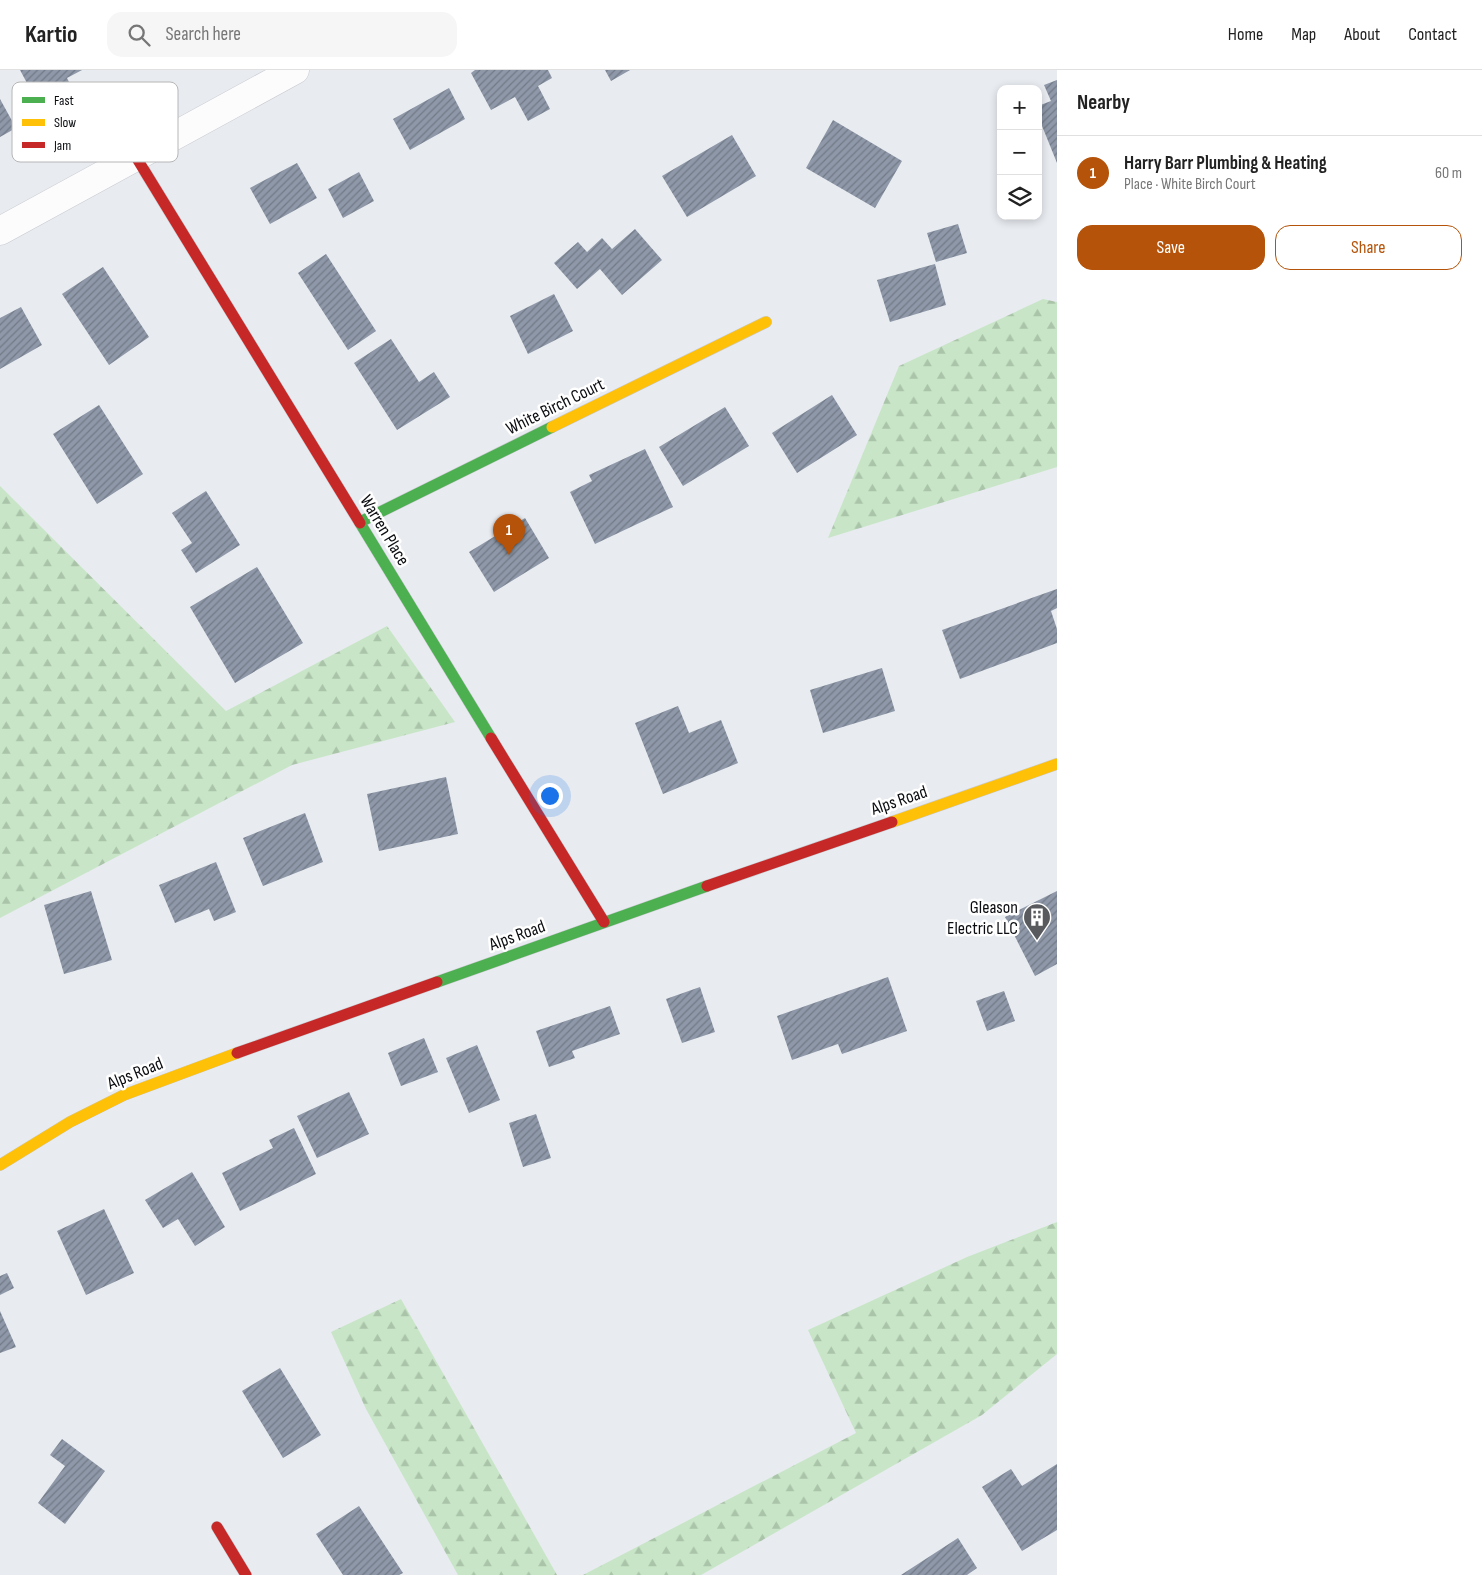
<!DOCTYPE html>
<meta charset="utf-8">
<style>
body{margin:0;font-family:"Sofia Sans Condensed",sans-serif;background:#f6f6f6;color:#222}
.controls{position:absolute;right:15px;top:15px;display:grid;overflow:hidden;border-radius:10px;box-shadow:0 2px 8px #0003}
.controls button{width:45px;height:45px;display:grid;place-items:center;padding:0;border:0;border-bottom:1px solid #e0e0e0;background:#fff;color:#222;font:25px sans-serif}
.you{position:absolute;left:549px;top:725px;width:18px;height:18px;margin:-12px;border:4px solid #fff;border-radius:50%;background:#1a73e8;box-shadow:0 0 0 8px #1a73e833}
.badge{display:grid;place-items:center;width:32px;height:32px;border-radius:50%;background:#b45309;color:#fff;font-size:16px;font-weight:700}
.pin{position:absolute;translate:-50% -41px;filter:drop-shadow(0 1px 2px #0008)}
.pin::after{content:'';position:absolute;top:26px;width:18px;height:15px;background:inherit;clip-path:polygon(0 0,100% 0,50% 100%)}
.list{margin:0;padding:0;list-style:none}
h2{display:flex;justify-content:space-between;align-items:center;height:65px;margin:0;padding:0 20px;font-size:21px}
h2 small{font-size:16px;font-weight:400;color:#767676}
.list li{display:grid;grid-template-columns:32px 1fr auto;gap:15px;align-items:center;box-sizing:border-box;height:75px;padding:0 20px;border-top:1px solid #e0e0e0}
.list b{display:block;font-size:19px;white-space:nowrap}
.list p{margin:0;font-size:16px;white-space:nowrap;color:#767676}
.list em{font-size:16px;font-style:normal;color:#767676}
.actions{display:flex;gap:10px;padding:15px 20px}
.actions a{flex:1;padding:11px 0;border:1px solid #b45309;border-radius:15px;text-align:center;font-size:18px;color:#b45309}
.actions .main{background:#b45309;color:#fff}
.icon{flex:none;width:28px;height:28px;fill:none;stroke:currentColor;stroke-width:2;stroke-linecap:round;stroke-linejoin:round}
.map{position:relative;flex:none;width:1057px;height:1505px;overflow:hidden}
header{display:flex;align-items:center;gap:30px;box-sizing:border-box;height:70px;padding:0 25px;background:#fff;border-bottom:1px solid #e0e0e0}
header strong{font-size:24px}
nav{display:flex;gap:28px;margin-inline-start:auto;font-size:18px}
.search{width:350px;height:45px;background:#f6f6f6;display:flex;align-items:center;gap:12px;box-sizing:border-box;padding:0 18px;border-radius:15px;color:#767676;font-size:19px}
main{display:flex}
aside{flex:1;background:#fff}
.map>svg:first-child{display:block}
.forest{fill:url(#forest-firs)}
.building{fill:url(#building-hatch)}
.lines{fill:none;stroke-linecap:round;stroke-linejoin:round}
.street-casing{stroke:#c7c9ce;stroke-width:29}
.fast-casing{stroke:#c7c9ce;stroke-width:12}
.slow-casing{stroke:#c7c9ce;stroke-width:12}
.jam-casing{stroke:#c7c9ce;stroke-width:12}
.street{stroke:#fcfcfd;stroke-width:28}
.fast{stroke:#4caf50;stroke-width:11}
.slow{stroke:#ffc107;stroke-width:11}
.jam{stroke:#c62828;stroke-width:11}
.labels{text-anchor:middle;stroke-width:5;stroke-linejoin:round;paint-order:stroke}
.street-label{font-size:18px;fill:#0a0c10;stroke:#fff}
.poi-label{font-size:18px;fill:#0a0c10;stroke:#fff;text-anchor:end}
.key{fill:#fff;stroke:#b6b6b7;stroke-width:1}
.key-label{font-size:14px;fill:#0a0c10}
</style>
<header>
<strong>Kartio</strong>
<div class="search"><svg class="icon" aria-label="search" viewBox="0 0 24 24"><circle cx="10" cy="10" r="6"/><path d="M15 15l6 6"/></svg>Search here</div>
<nav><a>Home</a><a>Map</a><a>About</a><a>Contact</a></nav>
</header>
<main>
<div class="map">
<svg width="1057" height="1505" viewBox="0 0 1057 1505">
<defs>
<pattern id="forest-firs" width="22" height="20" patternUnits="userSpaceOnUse" patternTransform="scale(1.25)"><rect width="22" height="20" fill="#c8e6c7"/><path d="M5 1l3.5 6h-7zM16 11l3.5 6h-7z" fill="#aac4aa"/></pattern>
<pattern id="building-hatch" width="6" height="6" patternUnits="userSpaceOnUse" patternTransform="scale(1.25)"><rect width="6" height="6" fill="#8e98a8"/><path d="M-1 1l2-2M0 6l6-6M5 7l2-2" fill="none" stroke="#727a87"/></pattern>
</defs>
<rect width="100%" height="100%" fill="#e8ebf0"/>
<!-- forest -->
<path class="forest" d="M1043 229 1057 232V397L828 468 899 296Z
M0 416 226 641 387 556 455 652 292 695 0 848Z
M1057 1152V1284L982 1345 701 1505H583L856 1363 808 1260 967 1187Z
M401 1229 557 1505H458L366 1339 331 1262Z"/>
<!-- building -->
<path class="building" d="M20 0H82L67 8 77 28 44 45Z
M475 0H548L552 8 538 16 550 39 528 51 515 27 491 40 471 3Z
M605 0H630L611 11Z
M1057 10V93L1038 46V36L1051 31 1044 15Z
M449 18 465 49 410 80 393 49Z
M0 29 16 58 0 67Z
M833 50 902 91 875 138 806 98Z
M732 65 756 106 687 147 662 106Z
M297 93 317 128 270 154 250 118Z
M359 102 374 131 343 148 328 119Z
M958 154 967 183 936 192 927 163Z
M635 159 662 190 622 225 600 199 577 219 554 193 578 172 587 182 602 168 612 179Z
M326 184 376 261 348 280 298 203Z
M935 194 946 235 890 252 877 210Z
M103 197 149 267 109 295 62 224Z
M554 224 573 261 528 284 510 246Z
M21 237 42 275 0 299V248Z
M391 269 419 312 434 302 450 327 397 360 354 293Z
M832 325 857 365 797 403 772 363Z
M99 335 143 404 97 434 53 364Z
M725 337 749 376 683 416 659 377Z
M645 379 673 437 595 474 570 422 592 411 589 405Z
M206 421 240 475 196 503 181 480 192 473 172 443Z
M525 448 549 488 494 522 469 482Z
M257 497 303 573 235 613 190 537Z
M1057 519V538L1051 541 1057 559V573L960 609 942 560Z
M882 598 895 641 823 663 810 620Z
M678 636 689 663 721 650 738 693 663 724 635 653Z
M446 707 458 764 379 781 367 724Z
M305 743 323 792 263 816 243 768Z
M216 792 236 842 214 851 209 839 175 853 159 815Z
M91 821 112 890 64 904 44 835Z
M1057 821V894L1035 906 1005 847Z
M888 907 907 961 842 984 838 974 792 990 777 946Z
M700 917 715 962 682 973 666 929Z
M1004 921 1015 951 987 961 976 931Z
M610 936 620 964 572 981 575 988 549 997 536 961Z
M424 968 438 1002 401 1016 388 983Z
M477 975 500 1030 469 1043 446 988Z
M349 1022 369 1064 317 1088 297 1046Z
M536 1044 551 1088 523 1097 509 1053Z
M294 1058 316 1104 240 1141 222 1103 273 1078 269 1070Z
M192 1102 225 1157 195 1176 178 1149 163 1158 145 1130Z
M104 1139 134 1203 86 1225 57 1161Z
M7 1203 14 1218 0 1225V1206Z
M0 1241 16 1277 0 1283Z
M280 1298 321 1365 283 1388 242 1321Z
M62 1369 105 1401 65 1454 38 1433 65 1396 50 1385Z
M1057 1394V1460L1022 1481 982 1417 1011 1399 1022 1416Z
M359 1436 403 1503 399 1505H343L316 1464Z
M958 1468 977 1498 967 1505H901Z"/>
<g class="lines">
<!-- street casing -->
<g class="street-casing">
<path id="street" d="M0 161 295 0"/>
</g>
<!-- fast casing -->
<g class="fast-casing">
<path id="fast" d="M360 452 552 357
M360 453 491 668
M437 912 707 816"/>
</g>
<!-- slow casing -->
<g class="slow-casing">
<path id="slow" d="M552 357 766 252
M892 752 1057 694
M0 1095 70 1052 124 1025 237 983"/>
</g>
<!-- jam casing -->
<g class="jam-casing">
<path id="jam" d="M136 87 360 453
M491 668 604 852
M707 816 892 752
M237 983 437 912
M217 1457 246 1505"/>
</g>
<!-- street -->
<use href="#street" class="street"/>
<!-- fast -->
<use href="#fast" class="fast"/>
<!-- slow -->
<use href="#slow" class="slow"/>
<!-- jam -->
<use href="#jam" class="jam"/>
</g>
<!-- icons -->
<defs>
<g id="building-pin" transform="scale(1.4375)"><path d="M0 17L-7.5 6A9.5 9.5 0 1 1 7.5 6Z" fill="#585a5e" stroke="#fff"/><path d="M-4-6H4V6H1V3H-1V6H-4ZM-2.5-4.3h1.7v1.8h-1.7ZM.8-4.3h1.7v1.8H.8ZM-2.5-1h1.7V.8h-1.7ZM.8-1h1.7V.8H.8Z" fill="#fff"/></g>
</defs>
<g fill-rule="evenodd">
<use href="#building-pin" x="1037" y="847"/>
</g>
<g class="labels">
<!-- street labels -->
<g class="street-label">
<text transform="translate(555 336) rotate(-26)" y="6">White Birch Court</text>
<text transform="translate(385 460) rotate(59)" y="6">Warren Place</text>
<text transform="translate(899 730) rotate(-19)" y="6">Alps Road</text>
<text transform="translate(517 865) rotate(-20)" y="6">Alps Road</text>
<text transform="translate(135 1003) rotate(-22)" y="6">Alps Road</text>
</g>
<!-- poi labels -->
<g class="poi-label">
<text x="1018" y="843">Gleason<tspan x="1018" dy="21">Electric LLC</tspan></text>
</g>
</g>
<!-- legend -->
<rect x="12" y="12" width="166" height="80" rx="8" class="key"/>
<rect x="22" y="27" width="23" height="6" fill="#4caf50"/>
<rect x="22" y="49" width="23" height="7" fill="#ffc107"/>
<rect x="22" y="72" width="23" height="6" fill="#c62828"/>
<g class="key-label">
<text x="54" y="35">Fast</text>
<text x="54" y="57">Slow</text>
<text x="54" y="80">Jam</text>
</g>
</svg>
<div class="controls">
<button>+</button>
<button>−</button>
<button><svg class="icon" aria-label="layers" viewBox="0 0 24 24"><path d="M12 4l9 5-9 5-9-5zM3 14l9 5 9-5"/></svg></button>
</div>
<div class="you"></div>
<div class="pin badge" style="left:509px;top:485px">1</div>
</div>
<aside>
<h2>Nearby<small></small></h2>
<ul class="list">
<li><span class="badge">1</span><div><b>Harry Barr Plumbing &amp; Heating</b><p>Place · White Birch Court</p></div><em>60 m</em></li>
</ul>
<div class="actions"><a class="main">Save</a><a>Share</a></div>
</aside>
</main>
